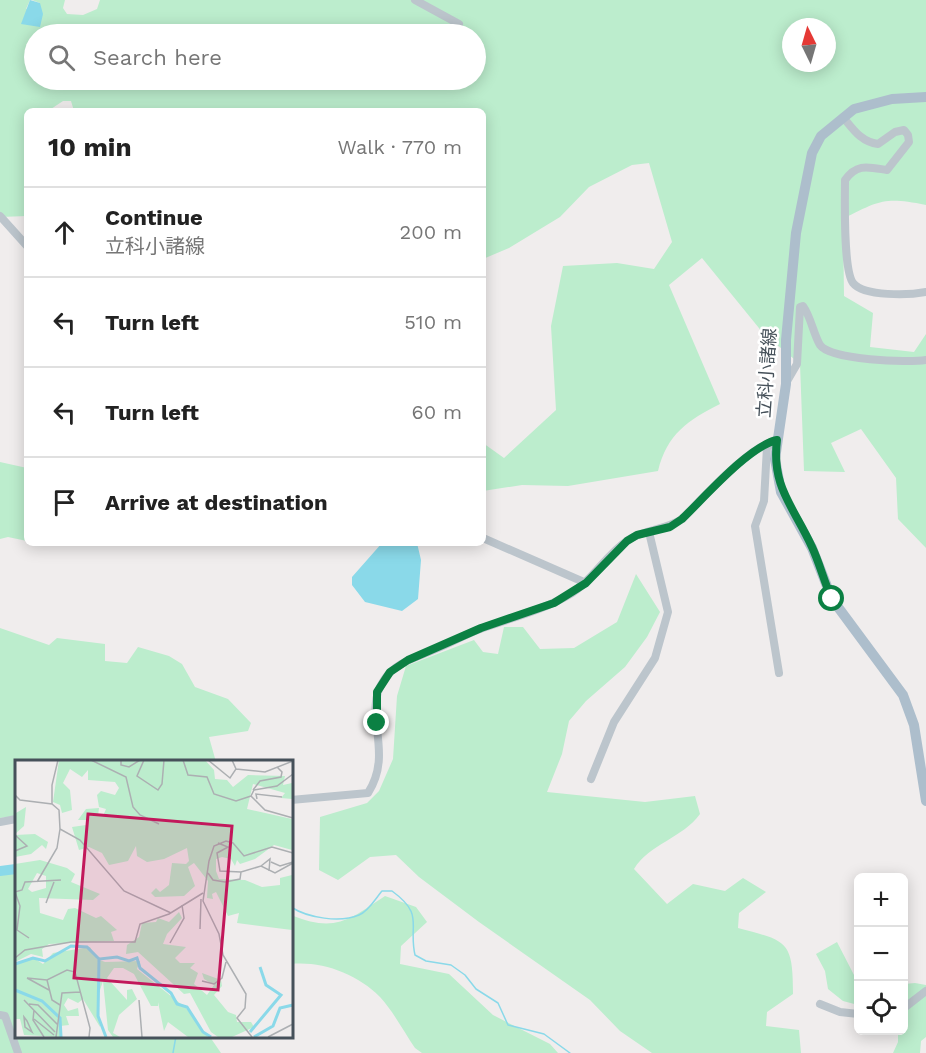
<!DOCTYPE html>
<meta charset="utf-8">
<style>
body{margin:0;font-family:"Work Sans","Noto Sans JP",sans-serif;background:#f2f2f2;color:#222}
.controls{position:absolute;right:18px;bottom:18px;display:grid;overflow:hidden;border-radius:9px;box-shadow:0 3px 15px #0003}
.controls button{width:54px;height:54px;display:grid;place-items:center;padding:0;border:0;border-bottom:2px solid #e0e0e0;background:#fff;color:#222;font:30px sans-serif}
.compass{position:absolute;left:782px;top:18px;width:54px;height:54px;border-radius:50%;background:#fff;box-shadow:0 3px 15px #0003;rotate:355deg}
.stop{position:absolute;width:18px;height:18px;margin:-14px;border:4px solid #0b8043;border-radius:50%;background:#fff}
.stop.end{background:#0b8043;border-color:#fff;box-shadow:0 2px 6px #0008}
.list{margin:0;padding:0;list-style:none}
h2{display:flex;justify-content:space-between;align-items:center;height:78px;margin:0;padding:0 24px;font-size:26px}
h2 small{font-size:20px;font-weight:400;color:#767676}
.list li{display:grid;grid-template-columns:39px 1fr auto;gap:18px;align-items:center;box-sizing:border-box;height:90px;padding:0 24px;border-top:2px solid #e0e0e0}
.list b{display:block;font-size:22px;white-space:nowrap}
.list p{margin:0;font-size:20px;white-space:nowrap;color:#767676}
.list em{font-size:20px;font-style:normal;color:#767676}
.icon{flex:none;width:33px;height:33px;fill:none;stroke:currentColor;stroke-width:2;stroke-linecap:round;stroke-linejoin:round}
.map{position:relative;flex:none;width:926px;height:1053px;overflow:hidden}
.search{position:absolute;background:#fff;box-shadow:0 3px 15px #0003;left:24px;top:24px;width:462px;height:66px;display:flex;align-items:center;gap:15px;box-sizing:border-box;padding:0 21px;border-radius:33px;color:#767676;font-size:22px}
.panel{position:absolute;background:#fff;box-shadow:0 3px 15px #0003;left:24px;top:108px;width:462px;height:438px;border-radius:9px}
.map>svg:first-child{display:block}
.green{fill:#bcedcd;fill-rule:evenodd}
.water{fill:#8ad9e9}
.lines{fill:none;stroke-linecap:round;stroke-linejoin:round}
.stream{stroke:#8ad9e9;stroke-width:1.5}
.river{stroke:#8ad9e9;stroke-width:10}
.minor{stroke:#bcc5cc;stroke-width:8}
.major{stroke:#adbecc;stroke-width:10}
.route{stroke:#0b8043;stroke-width:8}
.labels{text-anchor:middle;stroke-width:5;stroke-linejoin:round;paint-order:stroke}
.street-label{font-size:18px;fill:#46515a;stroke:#fff}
.inset-river{fill:none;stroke:#8ad9e9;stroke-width:3}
.inset-road{fill:none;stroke:#acafb2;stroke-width:1.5}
.view{fill:#c2185b;fill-opacity:0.15;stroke:#c2185b;stroke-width:3}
.inset-edge{fill:none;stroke:#46515a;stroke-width:3}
</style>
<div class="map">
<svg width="926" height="1053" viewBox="0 0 926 1053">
<rect width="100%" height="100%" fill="#f0eded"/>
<!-- green -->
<path class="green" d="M0 0H30L26 9 40 3 32 0H65L63 8 67 14 83 15 97 9 100 0H926V205C885 197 880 200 843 219L844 296 873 313 870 347 914 352 926 334V548L898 519 896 478 861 429 831 443 845 472 804 471 800 364 763 333 702 258 669 285 720 404C688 420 667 434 658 471L568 486 522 485 483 491V443L504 458 556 410 551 326 563 266 617 263 654 269 672 242 649 163 632 165 589 187 560 217 509 248 483 259V111H74L71 101H63L48 111H27V216L0 217ZM791 27H827V63H791ZM34 34H476V80H34Z
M0 462 27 468V541L8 537 0 539Z
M636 574 660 612 647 637 625 667 586 701 569 721 562 754 547 792 645 802 695 796 700 814C683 838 649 844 634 869L667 904 693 884 725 891 743 878 766 892 739 913 738 928C787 941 793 940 793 994L767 1012 766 1026 799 1030 801 1053H652L620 1031 590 1000 479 922 419 877 396 855 370 857 338 880 319 870 320 817 367 803 379 791 393 759 397 696 406 666 474 640 483 652 498 654 504 627H523L540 649 574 648 617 622Z
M0 628 49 645 57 638 105 644V661L127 663 138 647 169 656 182 664 195 687 228 699 251 723 248 731 209 737 216 762H16V816L0 818Z
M16 870V1036L210 1037 221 1053H0V874Z
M385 896 416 907 427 922 401 946 400 964 449 974 493 1015 550 1044 558 1053H422L415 1048C404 1032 393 1011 380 997 357 974 323 961 291 964V915C335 933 349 920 385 896Z
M837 942 854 975 858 978V1005L843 1001 828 989 825 971 816 954Z
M915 983 926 985V1037L921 1041 920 1053H893L898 1042V1031L904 1030V984Z"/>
<!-- water -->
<path class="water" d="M30 0 40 3 43 14 40 27 21 24Z
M382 543H417L421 560 418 599 402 611 365 602 352 585V577Z"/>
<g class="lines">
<!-- stream -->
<path class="stream" d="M291 907C308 918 340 923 359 915 368 912 376 898 382 891H392C425 915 408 924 415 955L426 961 451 965 465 975 476 989 498 1003 508 1025 544 1034 570 1053
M173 1053 176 1036"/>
<!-- river -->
<path class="river" d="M0 871 16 869"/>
<!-- minor -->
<path class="minor" d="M415 0 459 24
M843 117C853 129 861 142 878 144L895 132 904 130 908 135 909 142 887 170C868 167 857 163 845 180 845 200 843 269 853 283 864 297 910 295 926 292
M0 216 27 246
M786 383 797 364 800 307 803 306C811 317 813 333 820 345 830 360 908 363 926 360
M774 442 767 447 764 501 755 526 779 673
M483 538 586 583
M591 779 614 722 655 658 668 612 649 532
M291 800 368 793C395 751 361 713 384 680 396 661 419 657 438 648 453 642 468 633 483 628 514 617 544 610 572 593 594 579 606 554 628 540 645 529 665 530 682 519 704 497 749 446 777 440
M0 822 16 819
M820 1004 840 1012 858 1014
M904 1008 926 991
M0 1015 5 1016 18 1053"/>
<!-- major -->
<path class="major" d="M926 97 892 99 854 109 821 136 812 153 796 233 786 340V384L775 459 781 492 812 548 832 599 903 695 914 725 926 801"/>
</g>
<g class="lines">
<!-- route -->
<path class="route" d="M377 723V692L390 672 408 660 481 628 554 603 586 583 627 541 637 535 670 527 682 519C704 498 749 446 777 440 771 487 794 507 812 547 820 564 824 582 832 599"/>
</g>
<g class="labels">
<!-- street labels -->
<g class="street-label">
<text transform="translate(767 373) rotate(-86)" y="6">立科小諸線</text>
</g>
</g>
<!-- overview -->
<g transform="translate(15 760)">
<rect width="278" height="278" fill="#f0eded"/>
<path d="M44 0H190L199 10 200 19 212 20 218 27 233 15 270 16 268 25 277 23V39L266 38 270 33 238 24 232 49 277 59V90L259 85 240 99 225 104 222 100 220 106 216 99 207 97 201 99V111L204 119 230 120 247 127 265 125V118L277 115V170L222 163 224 153 213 156 201 132 197 134 198 139 192 138 193 121 179 103 173 107 180 126 169 136 140 137 136 133 141 128 145 132 154 125 157 103 171 104 174 101 172 88 149 99 132 102 122 96 121 86 113 101 94 105 87 93 74 87 64 90 57 67 71 65 72 60H63L71 49 84 48 83 56H88L91 49 84 47 82 35 86 31 100 35 104 28 100 22 73 20V10L67 17 55 9 48 23 55 30 57 50 47 53 45 45 38 42ZM11 47 9 66 0 74 1 53ZM20 74 33 82 31 89 27 85 16 94 0 97V75ZM25 100 52 108 60 114 56 122 85 134 78 140 24 138 25 153 48 160 53 149 60 148 81 158 86 156 102 170 96 172 99 181 34 184 27 189 28 197 16 194 0 202V104ZM22 113 31 116V128L17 132 13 129ZM164 152 167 158 152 174 148 184 171 187 160 198 165 203H180L175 208 183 213 179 224 192 235 199 225 189 219 187 213 206 220 207 226 199 235 213 252 221 255 222 262H236L239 267 217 277H203L196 272 175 233 169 234 123 192 111 194 112 185 124 177 127 163 141 162 143 158 154 162ZM75 187 82 199 90 202 125 201 122 209 171 248 193 277H173L153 262 149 271 143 242V246H136L119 214 108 208H99L92 218 112 240V230L117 229 122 239 104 255 98 273 105 277H98L93 270 88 221 83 236 85 267 68 239 63 243 53 238 49 245 53 251 63 248 64 256H51L54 265 45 266V277L9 275 5 259H0V205L17 197 28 204 38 193Z" fill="#bcedcd" fill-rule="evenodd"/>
<path class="inset-river" d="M0 204 18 198 30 201 56 186 72 187 84 199M0 230 27 241 45 258 46 277M235 272 266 235 251 225 245 207M91 277 83 256 84 199 102 197 114 201 122 198 125 208 156 233 162 244 172 247 188 272 196 277M239 277 258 266 265 248 278 245"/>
<path class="inset-road" d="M76 0 111 17 118 47 125 55 144 64M106 0V5L114 7 125 0M129 0 122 16 143 30 147 24 149 0M168 0 173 15 192 17 199 34 221 41 236 36M193 0 215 18 221 9 217 0M221 9 250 12 278 1M278 14 262 26 239 30 236 36 250 50 278 58M238 30 245 21 266 17 267 12 262 7M0 35 5 40 37 44 44 50 45 69 65 80 109 131 156 153M242 39 241 34 267 37M37 44V25L43 0M0 75 12 86 0 91M203 83 213 87 202 93 205 111 226 112 246 106 260 113 278 103M256 102 265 106 278 102M246 106 255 99 254 111M193 113 198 120 210 122 225 119 226 112M22 122 42 88 45 69M0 132 5 146 2 170 14 178M0 132 7 130 10 122 46 120M31 143 39 122M185 169 186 139M155 183 169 158 167 145M0 198 10 190 56 182H120L125 164 154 154 188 133M12 218 32 220 52 210 60 212 75 268 74 277M12 218 34 230M32 220 37 240 45 245M187 221 199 224 207 218 211 202M9 240 40 272M124 240 127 277M14 244 23 245 43 265M19 250 18 260 29 277M9 257 12 261 17 272 10 267ZM19 259 39 275M41 277 47 233 65 232M237 277 222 258 230 248 231 234 208 195 204 174 188 141 194 101 199 86 211 81 218 83 229 96 257 87 278 93M253 277 278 264"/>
<path class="view" d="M73 54 217 66 203 230 59 218Z"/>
<rect width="278" height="278" class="inset-edge"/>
</g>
</svg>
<div class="controls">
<button>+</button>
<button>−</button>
<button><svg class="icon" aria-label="locate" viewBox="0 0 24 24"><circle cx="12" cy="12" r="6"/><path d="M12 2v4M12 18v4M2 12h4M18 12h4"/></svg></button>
</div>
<svg class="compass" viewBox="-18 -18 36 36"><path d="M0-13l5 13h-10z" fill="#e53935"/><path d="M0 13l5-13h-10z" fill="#767676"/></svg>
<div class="stop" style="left:832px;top:599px"></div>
<div class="stop end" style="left:377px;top:723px"></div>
<div class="search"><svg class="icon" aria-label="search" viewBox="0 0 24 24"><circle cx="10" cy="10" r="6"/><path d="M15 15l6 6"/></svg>Search here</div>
<section class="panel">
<h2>10 min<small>Walk · 770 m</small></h2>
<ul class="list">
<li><svg class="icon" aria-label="ahead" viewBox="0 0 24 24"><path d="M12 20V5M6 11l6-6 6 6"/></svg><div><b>Continue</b><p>立科小諸線</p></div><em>200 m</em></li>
<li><svg class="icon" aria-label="left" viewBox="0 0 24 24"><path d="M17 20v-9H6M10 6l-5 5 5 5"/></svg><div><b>Turn left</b></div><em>510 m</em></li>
<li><svg class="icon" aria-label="left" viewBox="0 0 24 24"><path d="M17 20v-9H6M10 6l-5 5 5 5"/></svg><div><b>Turn left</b></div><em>60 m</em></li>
<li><svg class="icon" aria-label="arrive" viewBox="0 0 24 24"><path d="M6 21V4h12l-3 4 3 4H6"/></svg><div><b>Arrive at destination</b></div></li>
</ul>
</section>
</div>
